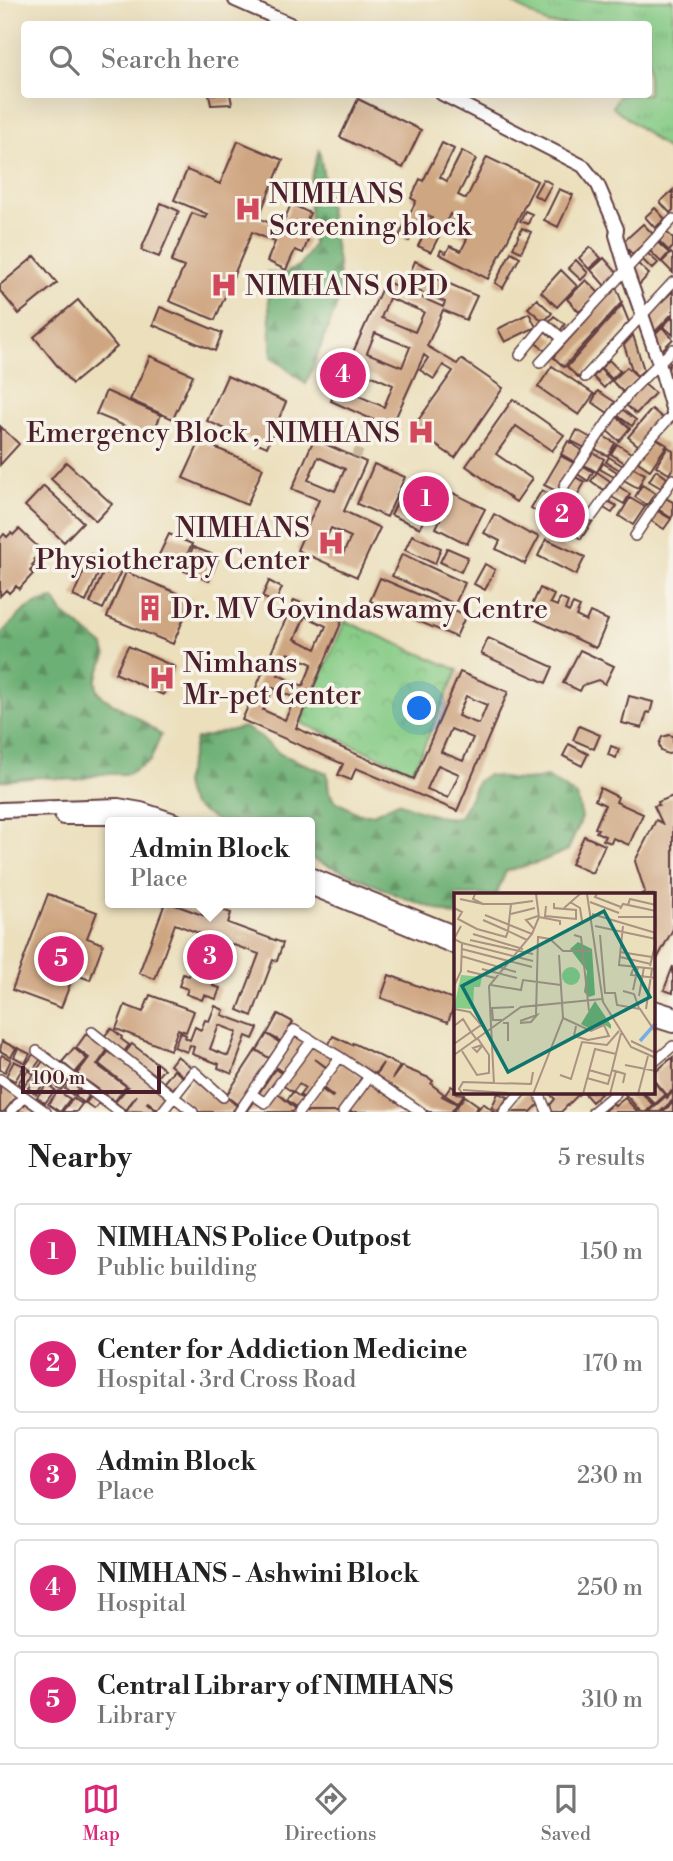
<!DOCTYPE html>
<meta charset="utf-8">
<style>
body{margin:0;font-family:"Libre Bodoni",serif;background:#f6f6f6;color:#222}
.scale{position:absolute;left:21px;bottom:18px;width:140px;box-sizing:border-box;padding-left:7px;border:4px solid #4a1f2b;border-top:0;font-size:19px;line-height:24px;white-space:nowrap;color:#4a1f2b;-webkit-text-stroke:5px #f7f3e8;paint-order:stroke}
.you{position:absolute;left:420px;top:709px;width:24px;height:24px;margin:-18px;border:5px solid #fff;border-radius:50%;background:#1a73e8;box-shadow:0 0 0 10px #1a73e833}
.badge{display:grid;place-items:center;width:46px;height:46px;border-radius:50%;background:#db2777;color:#fff;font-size:23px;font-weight:700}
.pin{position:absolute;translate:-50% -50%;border:4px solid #fff;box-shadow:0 2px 7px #0006}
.popup{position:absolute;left:105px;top:817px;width:210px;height:91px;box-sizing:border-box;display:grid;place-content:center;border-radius:7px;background:#fff;filter:drop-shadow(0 2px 5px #0005);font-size:23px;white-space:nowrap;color:#767676}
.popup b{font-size:26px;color:#222}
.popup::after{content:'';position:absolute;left:50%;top:100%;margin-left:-14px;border:14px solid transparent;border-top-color:#fff}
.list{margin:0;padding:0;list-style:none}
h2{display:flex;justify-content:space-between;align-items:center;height:91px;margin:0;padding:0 28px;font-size:30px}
h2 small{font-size:23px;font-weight:400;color:#767676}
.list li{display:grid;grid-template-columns:46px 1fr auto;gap:21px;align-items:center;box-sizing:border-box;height:98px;margin:0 14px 14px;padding:0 14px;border:2px solid #e0e0e0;border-radius:7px}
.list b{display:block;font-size:26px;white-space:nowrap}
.list p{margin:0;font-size:23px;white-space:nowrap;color:#767676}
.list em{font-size:23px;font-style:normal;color:#767676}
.icon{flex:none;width:38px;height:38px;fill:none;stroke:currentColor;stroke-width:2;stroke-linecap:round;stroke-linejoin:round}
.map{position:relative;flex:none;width:673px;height:1112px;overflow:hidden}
.search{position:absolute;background:#fff;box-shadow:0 7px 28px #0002;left:21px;right:21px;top:21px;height:77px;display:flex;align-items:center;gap:18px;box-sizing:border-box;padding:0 24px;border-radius:7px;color:#767676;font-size:26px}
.sheet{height:651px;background:#fff}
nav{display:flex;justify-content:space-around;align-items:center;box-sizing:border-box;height:98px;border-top:2px solid #e0e0e0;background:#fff;font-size:19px;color:#767676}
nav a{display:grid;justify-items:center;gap:4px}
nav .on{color:#db2777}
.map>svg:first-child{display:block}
.grass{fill:url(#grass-tufts);stroke:#687659;stroke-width:2}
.forest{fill:url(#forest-firs);stroke:#5c6850;stroke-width:2}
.park{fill:url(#park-crowns);stroke:#687659;stroke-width:2}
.building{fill:#cfa682;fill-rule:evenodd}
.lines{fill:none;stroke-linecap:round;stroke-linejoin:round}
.street-tunnel{stroke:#cbb99f;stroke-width:9;stroke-dasharray:9 4.5;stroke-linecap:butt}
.street-casing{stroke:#623c41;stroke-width:12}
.secondary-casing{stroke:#623c41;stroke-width:16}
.primary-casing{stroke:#623c41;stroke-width:18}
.street{stroke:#fff;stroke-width:9}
.secondary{stroke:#fff;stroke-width:12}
.primary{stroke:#fff;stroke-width:14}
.labels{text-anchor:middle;stroke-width:7;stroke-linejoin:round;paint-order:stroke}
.poi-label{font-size:28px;fill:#4a1f2b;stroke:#f7f3e8;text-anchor:start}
.inset-river{fill:none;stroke:#78ace5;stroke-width:3.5}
.inset-road{fill:none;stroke:#ab9282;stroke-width:2}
.view{fill:#0f766e;fill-opacity:0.15;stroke:#0f766e;stroke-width:3.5}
.inset-edge{fill:none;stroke:#4a1f2b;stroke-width:3.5}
</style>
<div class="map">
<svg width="673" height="1112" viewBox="0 0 673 1112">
<defs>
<pattern id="grass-tufts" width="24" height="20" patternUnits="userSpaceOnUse" patternTransform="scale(1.75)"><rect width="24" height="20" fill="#87cc87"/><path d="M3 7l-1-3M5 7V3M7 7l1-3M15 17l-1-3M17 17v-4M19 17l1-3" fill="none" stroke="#76af75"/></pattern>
<pattern id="forest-firs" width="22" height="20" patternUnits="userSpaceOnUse" patternTransform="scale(1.75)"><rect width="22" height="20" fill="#6db074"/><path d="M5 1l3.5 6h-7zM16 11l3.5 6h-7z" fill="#5c8f5f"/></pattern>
<pattern id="park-crowns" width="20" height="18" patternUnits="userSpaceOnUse" patternTransform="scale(1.75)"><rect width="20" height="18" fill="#87cc87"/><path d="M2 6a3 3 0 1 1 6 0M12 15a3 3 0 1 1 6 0" fill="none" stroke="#76af75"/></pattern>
</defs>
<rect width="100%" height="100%" fill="#f7f3e8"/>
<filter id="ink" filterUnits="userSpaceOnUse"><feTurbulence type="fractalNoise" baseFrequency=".0143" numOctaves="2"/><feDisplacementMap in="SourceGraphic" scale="14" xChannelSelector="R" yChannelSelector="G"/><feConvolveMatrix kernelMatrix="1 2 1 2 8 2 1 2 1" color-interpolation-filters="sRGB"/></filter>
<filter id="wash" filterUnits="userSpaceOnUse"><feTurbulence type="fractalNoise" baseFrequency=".00686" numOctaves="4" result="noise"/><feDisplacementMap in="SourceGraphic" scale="28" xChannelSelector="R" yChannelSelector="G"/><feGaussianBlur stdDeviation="1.57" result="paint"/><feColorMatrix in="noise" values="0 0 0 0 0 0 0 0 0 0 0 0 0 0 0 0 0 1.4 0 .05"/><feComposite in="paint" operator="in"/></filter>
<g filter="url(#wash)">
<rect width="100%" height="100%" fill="#ebdfbc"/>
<!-- grass -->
<path class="grass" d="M507 0H673V142L668 150 613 107 619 95 648 94V24H548Z"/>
<!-- forest -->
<path class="forest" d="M319 149 338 263 340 297 306 384 272 357 267 272 282 275 301 265 313 245 308 191Z
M54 599 63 613 104 646 106 656 96 680 97 690 104 698 138 718 161 735 150 761 127 774H101L76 780 40 777 0 781V636C17 617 28 602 54 599Z
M244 727 258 735 280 754 327 773 329 792 335 801 359 814H373L398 802C413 808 447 823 461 816L478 781 487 775C508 779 526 783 547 777L577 796 582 818 568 850 540 862 506 871 496 895H456V916L399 896 362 879 310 858V822H220L202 812 192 805 187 796 184 784 196 739Z"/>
<!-- park -->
<path class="park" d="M345 621 458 670 413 771 301 723Z"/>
<g id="blocks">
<!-- building -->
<path class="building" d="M209 94H230L232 104 211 105Z
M358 99 421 130 403 168 340 137Z
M238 141 283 160 258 218 281 228 291 204 310 213 300 236 308 240 303 253 295 250 286 270 267 261 275 242 252 232 215 320 169 301 184 267 171 262 192 213 205 218 207 214 174 200 187 170 220 184Z
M442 143 454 149 440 177 447 181 462 151 476 159 458 195 466 199 487 157 537 181 488 279 439 254 441 250 446 253 450 246 461 251 467 239 451 231 457 218 450 214 431 252 418 246 432 218 422 213 409 241 399 236 416 201 411 198 420 179 423 181Z
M543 179 552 184 543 200 534 195Z
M559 189 573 195 558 227 544 220Z
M673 190V210L670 213 660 202Z
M161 203 179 211 159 257 141 250Z
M655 208 665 219 655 228 645 217Z
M525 211 532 214 528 224 520 221Z
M643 224 654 235 632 254 622 243Z
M522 228 531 232 521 252 513 248Z
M665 231 673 238V247L669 251 657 239Z
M656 241 669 253 661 262 648 249Z
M590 247 601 258 589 269 579 258Z
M511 252 520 257 503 288 495 283Z
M646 252 658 263 652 269 641 258Z
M671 253 673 255V273L662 262Z
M35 256 57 283 19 314 0 291V285Z
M604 258 618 274 605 286 591 270Z
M576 260 588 273 581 280 568 268Z
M415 261 439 272 436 278 477 296 466 320 443 310 427 346 457 364 461 359 503 388 455 458 412 429 453 371 443 365 434 379 420 370 428 358 424 355 391 428 331 401 385 281 443 307 445 302 405 285ZM389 298 424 312 415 332 381 318ZM375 333 410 347 402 367 367 353ZM361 371 393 385 384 407 352 393Z
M635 261 649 274 638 286 630 273Z
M561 270 577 286 557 307 541 292Z
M586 280 599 293 579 312 567 299Z
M616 287 622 302 564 367 553 357Z
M673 291V313L653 334 647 315Z
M537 299 552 313 544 322 528 308Z
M78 300 117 347 72 384 34 337Z
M622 305 629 322 579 378 567 367Z
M160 307 222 333 215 351 153 325Z
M529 313 536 327 505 342 498 329Z
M554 316 565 324 559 332 548 323Z
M673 316V335L663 326Z
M662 327 673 339 659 353 654 335Z
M542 329 556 340 547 352 533 341Z
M633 335 644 370 637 376 632 370 624 345Z
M150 356 193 375 173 419 130 400Z
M609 360 620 371 612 379 601 368Z
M670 362 673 366V387L667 373Z
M552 366 594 394 579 415 538 387Z
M627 367 638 377 623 392 612 381Z
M600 369 611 380 604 388 593 377Z
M227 376 286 402 267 447 207 421Z
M643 383 655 393 636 414 624 403Z
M106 391 161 415 151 437 96 414Z
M598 391 615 402 608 413 592 402Z
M513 399 564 435 552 451 516 426 496 454 532 479 516 502 466 466Z
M622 409 636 420 632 426 617 415Z
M652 409 664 419 640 447 628 437Z
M616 416 630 428 619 441 605 429Z
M0 426 19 444 0 465Z
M577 430 591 438 585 448 571 441Z
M603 436 615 443 608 456 595 449Z
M654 437 667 445 650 470 638 462Z
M314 439 366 462 344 511 380 528 357 577 297 550 319 500 292 489ZM318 457 345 469 335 491 308 480ZM331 528 351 537 343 554 323 545Z
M200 441 263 468 247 505 183 478Z
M568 441 582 450 575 462 561 454Z
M617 444 631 453 625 463 611 454Z
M668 447 673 451V468L669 474 656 466Z
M590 451 604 459 597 472 610 481 604 490 591 481 597 472 582 464Z
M561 456 574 463 558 492 544 485Z
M609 457 623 466 620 470 606 462Z
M66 462 112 504 96 521 51 479Z
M603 463 617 472 614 477 600 469Z
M374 464 405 477 387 517 357 504Z
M582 465 593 472 588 481 576 473Z
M630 466 645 474 638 488 622 479Z
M656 470 667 478 661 488 649 481Z
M573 476 585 482 577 496 566 490Z
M406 484 434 497 420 528 391 515Z
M617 485 630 494 624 504 610 496Z
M642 485 655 493 647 505 635 497Z
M44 486 83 522 64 542 25 506Z
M542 490 592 522 581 539 531 508Z
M453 493 485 509 467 544 436 528Z
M662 496 673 502V515L671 518 655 507Z
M630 498 645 507 633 525 619 516Z
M606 500 617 506 612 513 602 507Z
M654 509 671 519 664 529 648 519Z
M494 514 530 534 531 533 539 537 525 564 496 549 500 541 484 533Z
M19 529 42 551 34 559 36 561 32 565 34 567 30 571 33 574 19 589 16 586 9 593 6 590 0 596V539L4 534 7 537 11 533 13 535Z
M169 534 192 544 181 568 158 557Z
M412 535 441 548 435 564 405 550Z
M546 539 585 557 576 575 538 556Z
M193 547 219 557 209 581 184 571Z
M447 548 468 557 461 572 440 562Z
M91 554 104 560 86 602 73 596Z
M402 554 465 583 455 604 392 576Z
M108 562 122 569 103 609 90 603Z
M485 564 495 570 485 590 474 584Z
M126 572 192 599 173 644 107 617Z
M380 578 466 615 456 637 370 601Z
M269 581 282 588 275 603 262 597Z
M540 588 554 595 550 603 557 606 560 598 568 602 565 610 569 612 573 604 580 607 576 616 586 621 590 612 608 620 596 648 527 616Z
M294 600 342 621 296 728 414 779 460 672 508 692 457 811 356 768 351 780 338 775 343 764 242 720ZM305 616 326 626 316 649 295 639ZM288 653 312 664 303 686 278 675ZM273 688 295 698 285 720 263 710ZM466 696 487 705 479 724 458 716ZM451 729 473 738 463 761 441 752ZM438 765 459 774 448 798 427 789Z
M488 638 553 667 546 683 481 654Z
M128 646 175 667 163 695 115 673Z
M580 650 614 666 605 684 598 680 583 685 580 691 563 683Z
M629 696 653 702 650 713 647 712 642 728 622 723Z
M579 726 600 735 594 749 573 740Z
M669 735 673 736V753L668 754 661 751 659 744 662 737Z
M569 744 588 754 582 766 563 756Z
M611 746 619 749 616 758 608 755Z
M600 788 618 797 616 802 643 814 629 845 613 838 611 843 603 840 605 836 596 832 598 829 595 828 605 805 595 800Z
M673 796V929L656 961 657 967 654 970V895H640L645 892 635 861 656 820 662 823 654 806 659 805 658 802Z
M584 836 605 845 592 873 571 864Z
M48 894 97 912 87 938 103 944 90 980 74 974 61 1008 12 990Z
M165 903H170L213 919 217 908 231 913 228 923 283 943 277 961 273 960 252 1016 238 1010 259 954 220 940 217 948 226 951 213 986 220 988 216 999 204 995 202 1000 186 994 188 989 179 986 183 974 189 976 204 935 175 924 155 979 139 973Z
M673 966V993L664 990Z
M389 975 456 1000 448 1022 381 998Z
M150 995 194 1011 186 1032 178 1029 170 1050 116 1029 125 1005 143 1012Z
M215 1006 224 1010 222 1015 258 1028 253 1039 246 1036 232 1074 218 1068 219 1064 192 1054 194 1047 190 1045 187 1052 174 1047 180 1032 186 1035 185 1038 190 1040 195 1027 201 1030 205 1020 209 1021ZM219 1025 237 1032 228 1056 210 1049Z
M278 1014 293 1022 282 1042 267 1034Z
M111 1028 122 1037 121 1039 129 1045 124 1052 104 1037Z
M86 1034 108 1049 97 1065 126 1086 115 1101 77 1074 89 1058 76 1048Z
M267 1034 280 1043 269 1058 257 1050Z
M297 1034 308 1041 285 1074 274 1066Z
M333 1036 352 1045 353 1043 400 1066 392 1079 402 1066 407 1069 429 1078 433 1081 431 1084 444 1094 442 1096 457 1104 451 1112H429L376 1075 383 1063 375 1074 328 1046Z
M2 1041 16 1048 11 1057 0 1051Z
M312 1043 336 1059 329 1069 315 1059 328 1069 305 1099 300 1095 305 1088 299 1084 293 1092 282 1085Z
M132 1044 164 1069 157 1077 125 1053Z
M18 1048 30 1054 25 1063 14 1057Z
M74 1048 87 1059 75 1073 62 1062Z
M256 1050 270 1059 238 1105 226 1096Z
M109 1051 169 1097 158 1110 148 1102 147 1103 158 1112 126 1111 137 1095 125 1110 115 1102 128 1087 99 1064Z
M34 1053 41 1059 32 1071 25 1066Z
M2 1055 11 1060 5 1072 0 1070V1058Z
M177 1056 191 1067 183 1076 170 1065Z
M673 1057V1090L667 1095 654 1080V1073Z
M44 1060 60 1073 51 1085 35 1072Z
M14 1061 24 1066 15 1081 6 1076Z
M341 1062 362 1077 338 1112H305L321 1089 332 1097 333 1096 323 1088Z
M275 1069 284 1075 265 1102 257 1096Z
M28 1070 34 1074 23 1087 18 1083Z
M174 1070 183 1077 173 1089 164 1082Z
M64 1074 70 1079 61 1090 55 1086Z
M194 1075 225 1101 228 1098 237 1106 232 1112H198L179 1095Z
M37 1076 45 1082 36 1094 28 1088Z
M73 1079 81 1085 73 1095 65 1089Z
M370 1082 380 1090 413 1112H348Z
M654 1082 665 1095 655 1104 644 1093H654Z
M0 1083 17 1096 4 1112H0Z
M47 1084 55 1090 45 1103 37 1097Z
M451 1086 456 1089V1093L464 1094 458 1103 445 1095Z
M83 1087 91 1093 84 1103 75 1096Z
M58 1091 70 1099 60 1112 48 1104Z
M276 1092 296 1109 294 1112H247L256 1099 266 1106Z
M293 1092 304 1100 298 1108 287 1100Z
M673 1092V1112H662L673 1103 672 1101 660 1112H648L666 1096 667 1098Z
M498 1093 508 1097 498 1111 492 1107Z
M526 1093H537L540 1103 531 1112H508Z
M549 1093H580L561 1112H552L550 1105 555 1099Z
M584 1093H602L592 1102Z
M624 1093H642L653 1105 646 1112H641Z
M93 1094 101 1101 94 1109 86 1103Z
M465 1096 479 1106 474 1112H453Z
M73 1098 82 1104 76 1112H62Z
M625 1098 638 1112H603L613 1103 615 1106Z
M174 1102 185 1110 184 1112H167Z
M25 1103 36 1112H17Z
M483 1103 495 1112H476Z"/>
</g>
</g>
<g filter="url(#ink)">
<use href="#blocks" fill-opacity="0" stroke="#623c41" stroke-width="2"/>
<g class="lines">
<!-- street-tunnel -->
<path class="street-tunnel" d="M355 457 378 422"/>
<!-- street casing -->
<g class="street-casing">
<path id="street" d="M520 355 545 324 562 338
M540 363 673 219
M585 377 673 282
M564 486 613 414 630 392 673 349
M592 516 636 455 673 414
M635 536 673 479
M92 1032 193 1112
M37 1051 119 1112
M654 1062 673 1046
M0 1079 46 1112
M539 1093 547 1112
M252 1094 265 1103 312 1040
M11 1112 24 1096
M162 1112 194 1071 223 1097
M239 1112 294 1030 340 1057 421 1112
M299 1112 340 1057
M343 1112 369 1077
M504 1112 520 1093
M593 1112 616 1093"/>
</g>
<!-- secondary casing -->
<g class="secondary-casing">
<path id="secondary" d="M235 0 290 24
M442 94 583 166 598 185 617 229 616 235 626 269 659 363 673 412"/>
</g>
<!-- primary casing -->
<g class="primary-casing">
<path id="primary" d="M0 810 118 806 141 810 177 822
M63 817H115L141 822
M310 875 456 934
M310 887 456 947
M654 1008 673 1014
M654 1019 673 1025"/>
</g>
<!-- street -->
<use href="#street" class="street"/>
<!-- secondary -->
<use href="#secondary" class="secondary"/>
<!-- primary -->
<use href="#primary" class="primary"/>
</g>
</g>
<!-- icons -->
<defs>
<g id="hospital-bare" transform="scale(2.1)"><path d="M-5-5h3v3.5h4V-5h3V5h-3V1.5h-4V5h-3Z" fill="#d1495b" stroke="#f7f3e8" stroke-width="2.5" paint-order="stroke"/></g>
<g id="building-bare" transform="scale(2.1)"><path d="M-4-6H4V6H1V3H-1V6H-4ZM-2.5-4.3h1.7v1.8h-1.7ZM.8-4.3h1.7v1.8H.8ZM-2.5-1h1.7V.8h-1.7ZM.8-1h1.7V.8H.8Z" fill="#d1495b" stroke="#f7f3e8" stroke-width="2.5" paint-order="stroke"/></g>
</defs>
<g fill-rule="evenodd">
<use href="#hospital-bare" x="248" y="209"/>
<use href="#hospital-bare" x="224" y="285"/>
<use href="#hospital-bare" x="421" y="432"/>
<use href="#hospital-bare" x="331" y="543"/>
<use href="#building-bare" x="150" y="608"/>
<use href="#hospital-bare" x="162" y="678"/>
</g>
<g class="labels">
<!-- poi labels -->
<g class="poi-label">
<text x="269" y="203">NIMHANS<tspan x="269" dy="32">Screening block</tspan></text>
<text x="245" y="295">NIMHANS OPD</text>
<text x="400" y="442" text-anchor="end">Emergency Block , NIMHANS</text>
<text x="310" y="537" text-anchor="end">NIMHANS<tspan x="310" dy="32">Physiotherapy Center</tspan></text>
<text x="171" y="618">Dr. MV Govindaswamy Centre</text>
<text x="183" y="672">Nimhans<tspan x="183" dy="32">Mr-pet Center</tspan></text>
</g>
</g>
<!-- overview -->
<g transform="translate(454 893)">
<rect width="201" height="201" fill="#ebdfbc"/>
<path d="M7 82 28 84 26 94H20L19 116 0 115Z" fill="#87cc87"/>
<path d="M124 49 138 56 141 102 135 104 130 99 133 78 116 56ZM141 108 157 132V136L151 132 136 136 127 131Z" fill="#6db074"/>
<path d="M108 83a9 9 0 1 1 18 0a9 9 0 1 1-18 0Z" fill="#87cc87"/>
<path class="inset-river" d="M186 148 202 130"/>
<path class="inset-road" d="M21 1 19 6 29 11H57M133 1 149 109 177 154 202 165M143 1 141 4 167 14M6 6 29 11M116 9 126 15 128 28M136 9 165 20M174 12 176 6 202 12M92 13 91 23 122 26V17L100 15V10M0 15 8 19 4 26 23 36 52 44 54 38 73 47M110 15 126 1M166 16 169 11 202 18M57 21 81 15M138 21 202 40M31 22 78 41M85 24 106 28V32M164 24H202M29 27 54 38 57 11 79 8M7 33 0 46 8 50 79 68M141 33 202 46M169 33 165 72 202 76M80 36 72 27 84 23M19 41 69 56M120 42 127 44 135 118M146 42 151 100H161L163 112 186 116 202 140M16 47 79 61M8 56 78 74M166 59 198 64M7 63 62 79M166 64 197 71M196 73 202 48M28 76 63 85M179 76 177 82 202 85M13 78 41 85M37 92 67 97 69 87 107 92M0 93 7 78 8 50M179 97 184 74M169 98 180 101 185 115M185 103 190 74M0 116 16 119 34 140M192 116 198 76M82 122 84 44 96 46 109 58H137M109 125 137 138 150 132 155 143 134 147 120 143 122 133M48 127H39L38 115 60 114M66 128 83 122 77 129 66 130M49 130H54V148M0 133 9 126 17 139 27 132M167 140 158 177 171 181 169 190M177 148 202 160M0 151 17 139 23 147M28 153 23 159 19 155 28 152M8 158 23 182 35 180V162L24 146M0 162 67 114 148 106M171 172 202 178M135 177 156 183M106 182 117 186 128 149 153 152 165 138M133 185 154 191 158 177M40 191 35 93 78 41 85 24 82 1M9 197 54 200M9 201 5 196 9 189 77 191 79 179M79 201 109 125 105 62M129 201 141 156 162 161M156 201 162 178M184 201 194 163"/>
<path class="view" d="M150 18 196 104 54 179 8 93Z"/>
<rect width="201" height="201" class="inset-edge"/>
</g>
</svg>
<div class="scale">100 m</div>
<div class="you"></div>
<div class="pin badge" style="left:426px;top:499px">1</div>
<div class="pin badge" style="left:562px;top:515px">2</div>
<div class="pin badge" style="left:210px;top:957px">3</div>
<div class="popup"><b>Admin Block</b>Place</div>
<div class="pin badge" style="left:343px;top:375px">4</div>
<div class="pin badge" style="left:61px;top:959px">5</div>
<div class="search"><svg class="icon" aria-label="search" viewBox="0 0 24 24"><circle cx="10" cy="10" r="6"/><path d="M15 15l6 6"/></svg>Search here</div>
</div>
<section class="sheet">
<h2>Nearby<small>5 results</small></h2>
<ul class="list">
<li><span class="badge">1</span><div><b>NIMHANS Police Outpost</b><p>Public building</p></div><em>150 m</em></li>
<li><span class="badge">2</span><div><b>Center for Addiction Medicine</b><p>Hospital · 3rd Cross Road</p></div><em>170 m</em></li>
<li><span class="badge">3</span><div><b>Admin Block</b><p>Place</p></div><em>230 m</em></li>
<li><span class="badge">4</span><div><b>NIMHANS - Ashwini Block</b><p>Hospital</p></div><em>250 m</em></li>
<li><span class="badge">5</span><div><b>Central Library of NIMHANS</b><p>Library</p></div><em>310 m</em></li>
</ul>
</section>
<nav>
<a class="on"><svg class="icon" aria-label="map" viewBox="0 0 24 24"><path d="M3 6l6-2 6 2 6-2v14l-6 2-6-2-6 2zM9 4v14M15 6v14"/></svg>Map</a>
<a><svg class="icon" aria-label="directions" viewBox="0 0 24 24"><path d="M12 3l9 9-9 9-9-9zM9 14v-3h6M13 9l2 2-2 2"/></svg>Directions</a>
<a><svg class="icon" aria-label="saved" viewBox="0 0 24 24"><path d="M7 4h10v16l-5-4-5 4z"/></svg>Saved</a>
</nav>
